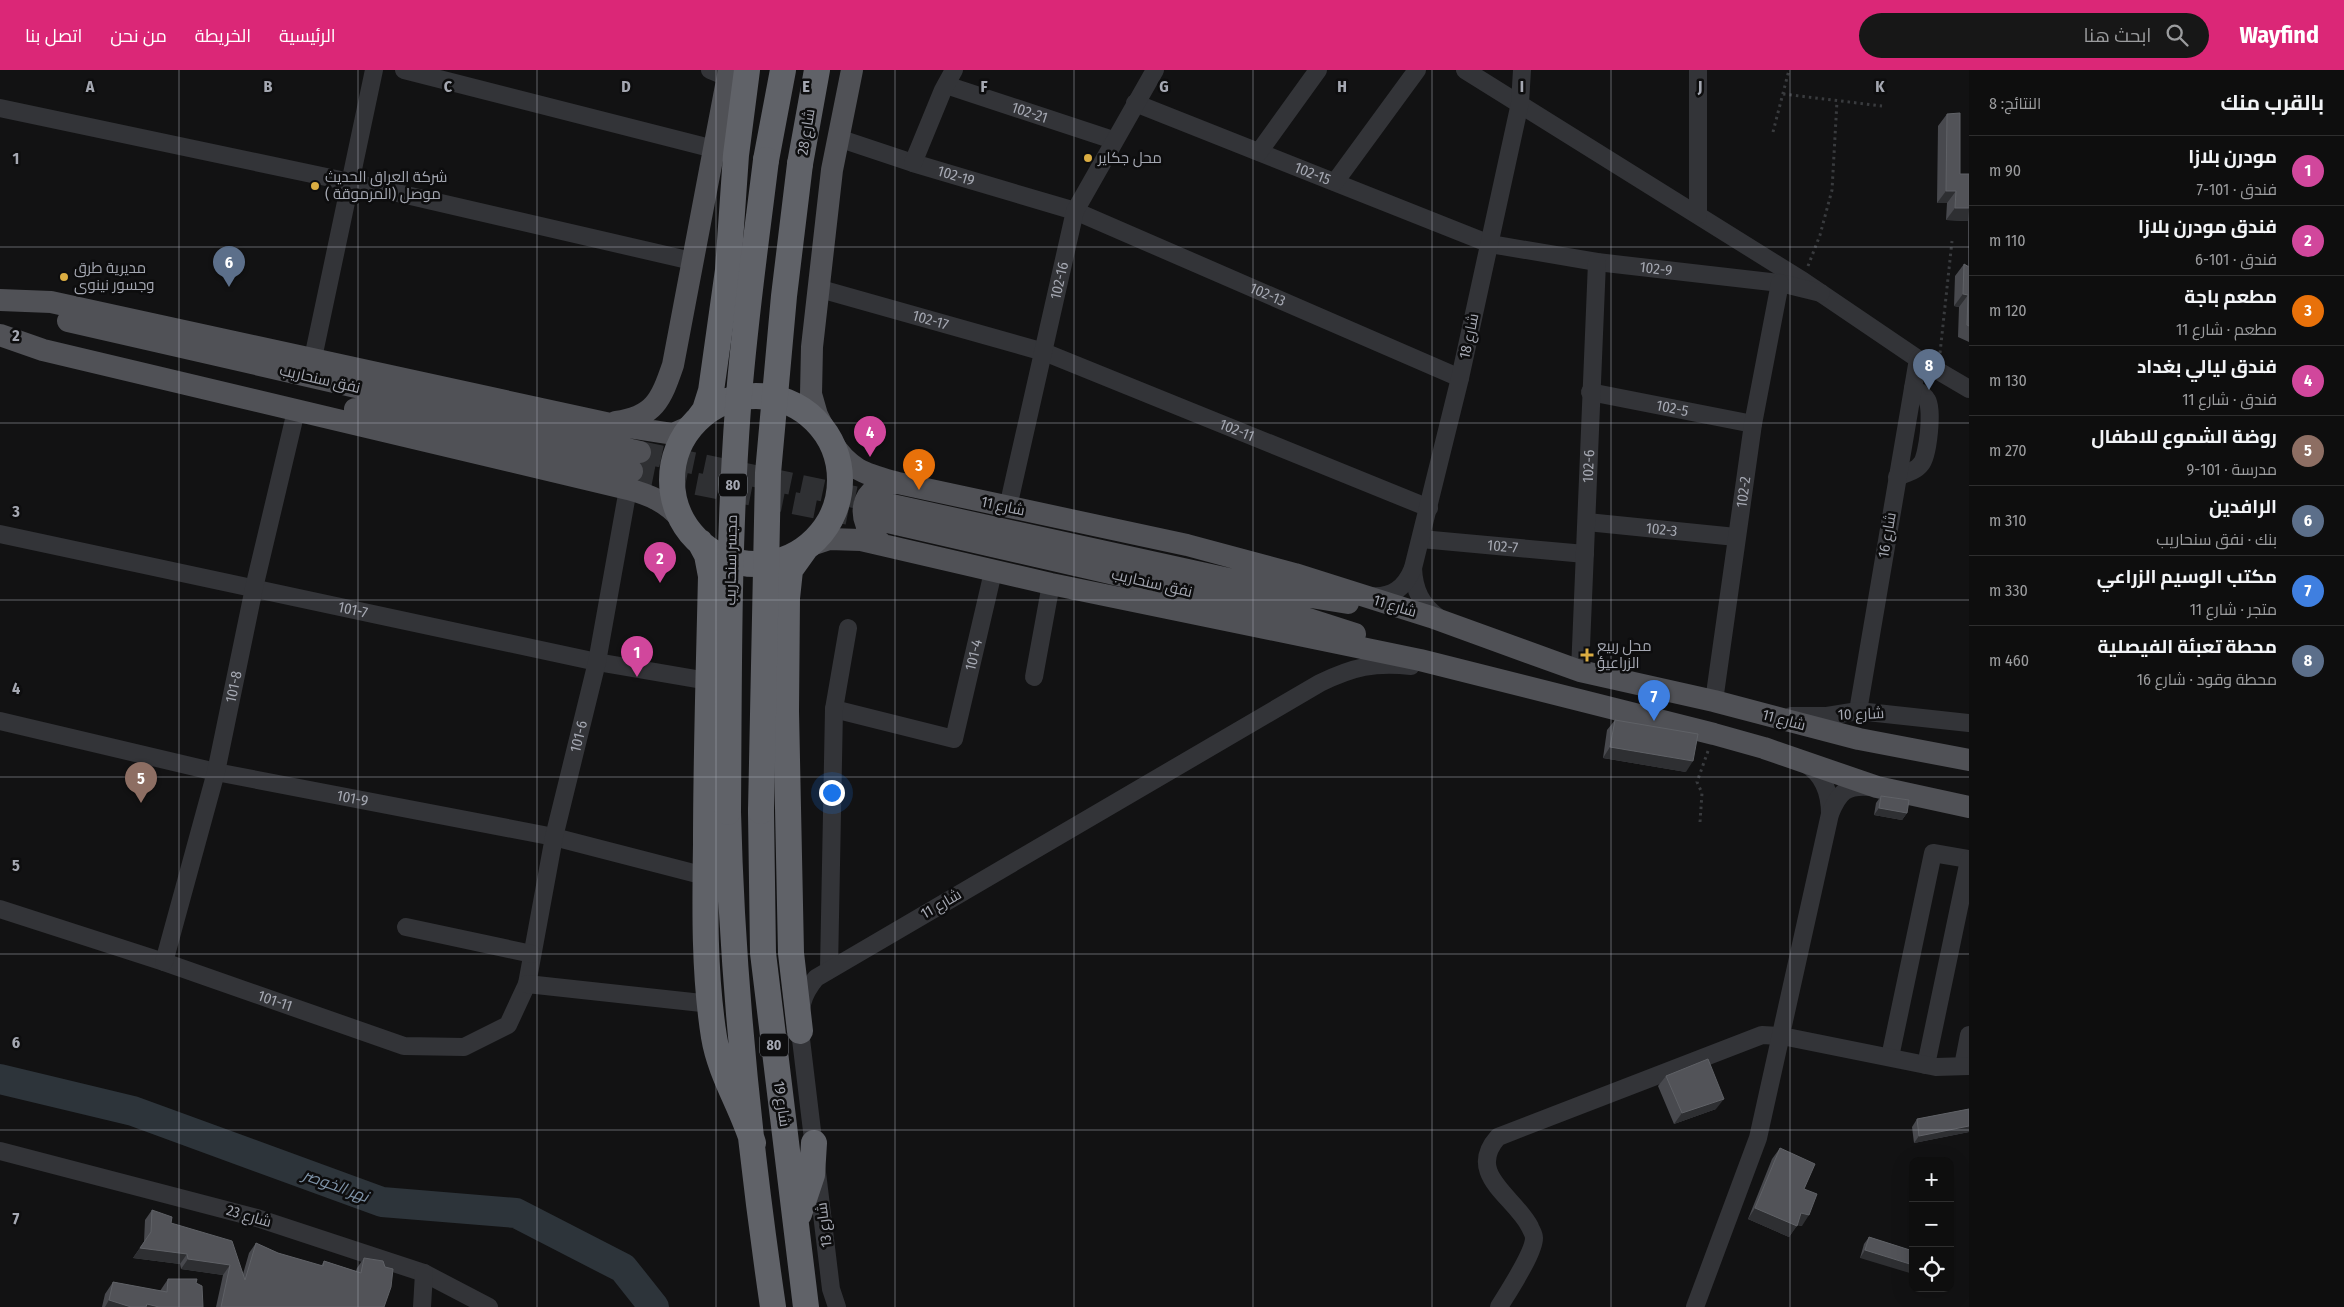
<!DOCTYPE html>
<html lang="ar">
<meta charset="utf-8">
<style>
body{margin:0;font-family:"Fira Sans Condensed",Cairo,sans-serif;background:#171717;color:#f1f3f6;direction:rtl}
.controls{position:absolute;right:15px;bottom:15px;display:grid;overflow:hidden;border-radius:10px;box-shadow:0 5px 20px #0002}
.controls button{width:45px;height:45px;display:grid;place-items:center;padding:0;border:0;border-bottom:1px solid #2e2e2e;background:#0e0e0e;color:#f1f3f6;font:25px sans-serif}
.you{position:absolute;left:831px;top:722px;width:18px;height:18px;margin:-12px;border:4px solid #fff;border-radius:50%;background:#1a73e8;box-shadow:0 0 0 8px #1a73e833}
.badge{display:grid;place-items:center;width:32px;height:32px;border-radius:50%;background:#db2777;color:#fff;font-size:16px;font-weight:700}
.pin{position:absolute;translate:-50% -41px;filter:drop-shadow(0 1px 2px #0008)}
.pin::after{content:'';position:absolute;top:26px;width:18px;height:15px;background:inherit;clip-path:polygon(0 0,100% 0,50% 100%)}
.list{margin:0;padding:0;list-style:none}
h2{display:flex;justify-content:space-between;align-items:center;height:65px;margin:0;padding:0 20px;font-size:21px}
h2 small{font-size:16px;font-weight:400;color:#9b9c9e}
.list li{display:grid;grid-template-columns:32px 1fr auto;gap:15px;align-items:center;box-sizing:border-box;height:70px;padding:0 20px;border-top:1px solid #2e2e2e}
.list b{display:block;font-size:19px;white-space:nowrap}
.list p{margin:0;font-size:16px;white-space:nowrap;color:#9b9c9e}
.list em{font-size:16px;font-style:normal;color:#9b9c9e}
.icon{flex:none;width:28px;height:28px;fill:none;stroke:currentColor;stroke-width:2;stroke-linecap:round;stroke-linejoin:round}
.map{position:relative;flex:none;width:1969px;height:1237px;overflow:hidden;direction:ltr}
header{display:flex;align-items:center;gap:30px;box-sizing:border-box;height:70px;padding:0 25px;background:#db2777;color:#fff}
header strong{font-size:24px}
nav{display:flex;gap:28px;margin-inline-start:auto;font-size:18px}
.search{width:350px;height:45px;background:#171717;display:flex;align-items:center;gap:12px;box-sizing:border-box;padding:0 18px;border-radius:28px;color:#9b9c9e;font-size:19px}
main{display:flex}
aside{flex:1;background:#0e0e0e}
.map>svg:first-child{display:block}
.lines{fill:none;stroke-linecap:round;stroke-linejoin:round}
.river{stroke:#2d343a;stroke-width:30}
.major-tunnel{stroke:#2f3033;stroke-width:22;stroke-dasharray:22 11;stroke-linecap:butt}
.path{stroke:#393b3e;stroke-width:3;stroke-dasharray:2.5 4;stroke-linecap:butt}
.minor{stroke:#333438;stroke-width:18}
.major{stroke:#505156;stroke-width:22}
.highway{stroke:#606268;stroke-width:26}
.highway-bridge{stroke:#606268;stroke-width:26}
.wall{fill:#48494e}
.shaded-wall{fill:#2e2f32}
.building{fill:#525358;stroke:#5f6166}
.grid{fill:none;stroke:#a5a8b2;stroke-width:1;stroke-opacity:0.55}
.poi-dot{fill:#dbad42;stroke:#0d0d0e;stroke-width:2}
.labels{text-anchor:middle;stroke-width:5;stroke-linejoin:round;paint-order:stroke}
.shield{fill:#0d0d0e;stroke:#777a81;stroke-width:1}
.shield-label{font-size:14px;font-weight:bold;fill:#a5a8b2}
.street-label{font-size:15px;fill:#a5a8b2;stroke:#0d0d0e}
.poi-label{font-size:15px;fill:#a5a8b2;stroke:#0d0d0e;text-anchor:start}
.water-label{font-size:16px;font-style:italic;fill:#7f94a9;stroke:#0d0d0e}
.grid-label{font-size:16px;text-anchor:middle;font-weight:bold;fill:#a5a8b2;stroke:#0d0d0e;stroke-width:5;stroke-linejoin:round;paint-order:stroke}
</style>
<header>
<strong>Wayfind</strong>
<div class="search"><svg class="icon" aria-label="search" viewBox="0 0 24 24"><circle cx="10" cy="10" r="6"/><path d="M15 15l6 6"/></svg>ابحث هنا</div>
<nav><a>الرئيسية</a><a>الخريطة</a><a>من نحن</a><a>اتصل بنا</a></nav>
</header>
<main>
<aside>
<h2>بالقرب منك<small>النتائج: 8</small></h2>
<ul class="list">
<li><span class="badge" style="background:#d1479c">1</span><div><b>مودرن بلازا</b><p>فندق · 101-7</p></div><em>90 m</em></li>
<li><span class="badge" style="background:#d1479c">2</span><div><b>فندق مودرن بلازا</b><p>فندق · 101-6</p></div><em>110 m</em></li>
<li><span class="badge" style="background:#e8710a">3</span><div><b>مطعم باجة</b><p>مطعم · شارع 11</p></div><em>120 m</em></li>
<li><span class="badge" style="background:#d1479c">4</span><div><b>فندق ليالي بغداد</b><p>فندق · شارع 11</p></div><em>130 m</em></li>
<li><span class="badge" style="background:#8d6e63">5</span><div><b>روضة الشموع للاطفال</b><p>مدرسة · 101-9</p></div><em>270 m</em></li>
<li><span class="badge" style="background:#5c6f8a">6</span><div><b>الرافدين</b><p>بنك · نفق سنحاريب</p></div><em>310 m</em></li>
<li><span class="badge" style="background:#3f7fe0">7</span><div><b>مكتب الوسيم الزراعي</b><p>متجر · شارع 11</p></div><em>330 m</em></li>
<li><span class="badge" style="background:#5c6f8a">8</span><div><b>محطة تعبئة الفيصلية</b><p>محطة وقود · شارع 16</p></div><em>460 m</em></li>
</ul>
</aside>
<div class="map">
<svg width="1969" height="1237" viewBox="0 0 1969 1237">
<rect width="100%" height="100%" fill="#121213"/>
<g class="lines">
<!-- river -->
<path class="river" d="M0 1009 133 1041 382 1132 516 1143 623 1198 654 1237"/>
<!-- major-tunnel -->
<path class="major-tunnel" d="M640 382 883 433
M632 401 879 450"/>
<!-- path -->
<path class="path" d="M1783 24 1882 36
M1773 62 1789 0
M1808 196 1820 165 1832 120 1837 31
M1940 283 1952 171
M1700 752 1702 723 1697 712 1708 681"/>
<!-- minor -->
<g class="minor">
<path d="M404 0 714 79"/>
<path d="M710 0 727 7"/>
<path d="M1465 0 1803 211 1918 289 1969 319"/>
<path id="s1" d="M946 15 1113 70"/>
<path id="s2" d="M1135 33 1490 174 1597 192 1780 213 1821 223"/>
<path d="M0 38 350 112 692 191"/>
<path id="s3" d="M838 68 913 93 1075 141 1460 308"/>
<path d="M1259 82 1318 0"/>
<path d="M913 93 943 20 954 0"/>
<path d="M1335 112 1417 0"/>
<path d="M1698 145V0"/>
<path id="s4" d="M817 218 1044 282 1429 438"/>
<path d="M313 288 374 0"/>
<path id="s5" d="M1590 322 1753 354"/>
<path d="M1897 407C1905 404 1916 401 1921 394 1928 386 1933 340 1927 330 1924 324 1918 321 1913 318"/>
<path id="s6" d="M1008 437 1075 141 1155 0"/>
<path id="s7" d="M1587 452 1736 467"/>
<path id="s8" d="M0 464 597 592 708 611"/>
<path id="s9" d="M1421 469 1585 484"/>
<path d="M1413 498C1414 520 1421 535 1439 548"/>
<path d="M1370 526C1392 528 1405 518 1413 498L1460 308 1520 33 1522 0"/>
<path id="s10" d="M1580 601 1597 192"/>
<path d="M1034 607 1051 514"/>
<path id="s11" d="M1714 631 1753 354 1780 213"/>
<path id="s12" d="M834 639 954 669 993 502"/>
<path d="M1858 641 1918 289"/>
<path d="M1791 646H1827L1858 641 1969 653"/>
<path id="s13" d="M0 651 216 702 554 767 705 806"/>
<path d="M1806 694C1824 705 1830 723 1830 744"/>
<path id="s14" d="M0 839 164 892 404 976 464 977 508 955 527 914 554 767 597 592 628 419"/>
<path d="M406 857 532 884"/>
<path id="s15" d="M164 892 216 702 254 518 296 341"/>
<path d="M829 899 834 639 848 558"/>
<path d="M527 914 711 934"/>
<path d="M1890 987 1933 783 1969 789"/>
<path d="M1926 995 1969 790"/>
<path d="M1963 996 1969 965"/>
<path d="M0 1081 257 1148 424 1203 489 1237"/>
<path d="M422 1237 424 1203"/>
<path d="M837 1237 831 1219 800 961C800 938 801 926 816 908L1320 613C1353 597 1374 592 1411 596"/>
<path d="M1499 1237C1508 1222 1534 1183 1534 1168 1534 1164 1531 1160 1530 1157 1514 1126 1465 1104 1498 1067L1762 965 1782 966 1936 997 1969 996"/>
<path d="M1695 1237 1758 1068 1830 744C1839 722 1846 715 1870 717"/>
</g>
<!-- major -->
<path class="major" d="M0 230 51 232 615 355 673 364 691 356
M68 251 640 382
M0 265 43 280 628 419C650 425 667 432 682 450
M355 339 632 401
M616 352C654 347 661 330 673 295L729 0
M827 365 817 345 811 324 812 277 832 100 852 0
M831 371C850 401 866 404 898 413L1187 475 1295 504 1431 547 1580 601 1714 631 1859 669 1969 690
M883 433 1311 527 1348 533
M879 450 1302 547 1355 564
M881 473C853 452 859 412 898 413
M808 476 829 469 861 470 1051 514 1420 590 1714 664 1764 678 1877 717 1969 737"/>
<!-- highway -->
<path class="highway" d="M766 90 783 0
M800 94 817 0
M672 410a84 84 0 1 1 168 0a84 84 0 1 1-168 0Z
M699 348 705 340 711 321 728 200 736 85 747 0
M700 472 707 485 711 506C709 595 706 685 706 774 705 838 704 904 714 967 720 1004 742 1037 753 1073
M761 741 763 883 806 1237
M728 742C732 908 749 1073 773 1237
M800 961 791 883 786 641 787 528 790 500 805 479
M799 1144 812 1105 814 1073"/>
<!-- highway-bridge -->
<path class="highway-bridge" d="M761 741 768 403 784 226 800 94
M728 742C729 608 728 472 738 338 744 255 756 172 766 90"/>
</g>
<!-- wall -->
<path class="wall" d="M1947 44 1960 104H1969V272L1958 267 1959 237 1954 236 1955 206 1964 194 1968 196V151L1946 150 1947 133H1937L1938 56Z
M1615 650 1686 702 1603 688 1607 660Z
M1881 726 1907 743 1902 750 1874 745 1876 733Z
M1666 1006 1716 1039 1674 1054 1658 1016Z
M1969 1039V1062L1914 1073 1912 1057 1917 1049Z
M1780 1078 1804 1119 1802 1156 1797 1155 1789 1167 1748 1149 1772 1089Z
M152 1140 243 1204 249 1183 256 1173 278 1183 321 1196 324 1191 356 1201 357 1198 364 1188 384 1237H216L223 1205 181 1199 180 1194 133 1188 144 1172 145 1150Z
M1869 1167 1913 1181 1860 1188 1864 1174Z
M168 1209 196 1213 203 1237H102L105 1224 113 1212 160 1221Z"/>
<!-- shaded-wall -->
<path class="shaded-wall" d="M1946 121H1956L1947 133H1937Z
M1955 138H1969L1968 151 1946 150Z
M1963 224 1968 225 1959 237 1954 236Z
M1610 677 1693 691 1686 702 1603 688Z
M1879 738 1907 743 1902 750 1874 745Z
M1724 1029 1716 1039 1674 1054 1682 1043Z
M1969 1056V1062L1914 1073 1919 1066Z
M1755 1138 1797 1156 1789 1167 1748 1149Z
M1801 1143 1809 1145 1802 1156 1794 1154Z
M140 1178 187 1184 180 1194 133 1188Z
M1865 1180 1913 1195V1204L1860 1188Z
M188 1189 230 1195 223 1205 181 1199Z
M109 1230 131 1237H105Z
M147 1234 159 1237H145Z"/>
<!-- building -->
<path class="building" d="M1960 43V104H1969V138H1955L1956 121H1946L1947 44Z
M1964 194 1969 197V256L1967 255 1968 225 1963 224Z
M1615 650 1698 664 1693 691 1610 677Z
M1881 726 1909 730 1907 743 1879 738Z
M1708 989 1724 1029 1682 1043 1666 1006Z
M1969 1039V1056L1919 1066 1917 1049Z
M1780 1078 1815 1094 1804 1119 1817 1124 1809 1145 1801 1143 1797 1156 1755 1138Z
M152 1140 172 1147 171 1153 232 1171 245 1210 256 1173 278 1183 323 1196 324 1191 361 1203 364 1188 383 1191 385 1197 393 1199 391 1217 384 1237H221L230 1195 188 1189 187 1184 140 1178 151 1162Z
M1869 1167 1913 1181V1195L1865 1180Z
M168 1209H197L196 1213 202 1216 203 1237H159L147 1234 146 1237H131L109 1230 113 1212 167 1222Z"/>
<!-- grid -->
<path class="grid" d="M179 0V1237M358 0V1237M537 0V1237M716 0V1237M895 0V1237M1074 0V1237M1253 0V1237M1432 0V1237M1611 0V1237M1790 0V1237M0 177H1969M0 353H1969M0 530H1969M0 707H1969M0 884H1969M0 1060H1969"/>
<!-- markers -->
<g class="poi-dot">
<circle cx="1088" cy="88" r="5"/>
<circle cx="315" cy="116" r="5"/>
<circle cx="64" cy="207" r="5"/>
<path d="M1584.5 577.5h5v5h5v5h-5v5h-5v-5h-5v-5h5z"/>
</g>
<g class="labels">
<!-- shield labels -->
<g class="shield">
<rect x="719" y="403.5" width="28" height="23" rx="4"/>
<rect x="760" y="963.5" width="28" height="23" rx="4"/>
</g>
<g class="shield-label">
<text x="733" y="420">80</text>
<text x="774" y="980">80</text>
</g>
<!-- street labels -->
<g class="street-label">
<text dy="5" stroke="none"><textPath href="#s1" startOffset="88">102-21</textPath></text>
<text transform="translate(806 62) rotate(-81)" y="5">شارع 28</text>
<text dy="5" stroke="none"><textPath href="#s2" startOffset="191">102-15</textPath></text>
<text dy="5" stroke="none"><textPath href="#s3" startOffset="124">102-19</textPath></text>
<text dy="5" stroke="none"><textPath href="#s2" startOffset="550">102-9</textPath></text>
<text dy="5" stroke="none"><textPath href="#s6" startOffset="232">102-16</textPath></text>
<text dy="5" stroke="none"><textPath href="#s3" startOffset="458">102-13</textPath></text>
<text dy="5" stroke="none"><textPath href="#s4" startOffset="118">102-17</textPath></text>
<text transform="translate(1469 266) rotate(-78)" y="5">شارع 18</text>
<text transform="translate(320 309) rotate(13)" y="5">نفق سنحاريب</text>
<text dy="5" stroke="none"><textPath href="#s5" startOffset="84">102-5</textPath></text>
<text dy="5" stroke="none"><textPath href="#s4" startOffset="444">102-11</textPath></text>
<text dy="5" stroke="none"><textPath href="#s10" startOffset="205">102-6</textPath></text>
<text dy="5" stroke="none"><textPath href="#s11" startOffset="211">102-2</textPath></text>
<text transform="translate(1003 436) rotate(12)" y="5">شارع 11</text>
<text dy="5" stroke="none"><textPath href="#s7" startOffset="75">102-3</textPath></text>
<text transform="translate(1887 465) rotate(-80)" y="5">شارع 16</text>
<text dy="5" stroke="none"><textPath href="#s9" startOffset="82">102-7</textPath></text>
<text transform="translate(731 490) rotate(-89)" y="5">مجسر سنحاريب</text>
<text transform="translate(1152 513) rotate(13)" y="5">نفق سنحاريب</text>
<text transform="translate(1395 536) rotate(17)" y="5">شارع 11</text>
<text dy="5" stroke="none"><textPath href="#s8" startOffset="361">101-7</textPath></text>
<text dy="5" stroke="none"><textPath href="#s12" startOffset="210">101-4</textPath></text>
<text dy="5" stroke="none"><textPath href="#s15" startOffset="284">101-8</textPath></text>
<text transform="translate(1861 644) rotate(-2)" y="5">شارع 10</text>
<text transform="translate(1784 650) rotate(15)" y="5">شارع 11</text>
<text dy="5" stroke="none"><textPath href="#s14" startOffset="834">101-6</textPath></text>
<text dy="5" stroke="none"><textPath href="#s13" startOffset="361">101-9</textPath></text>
<text transform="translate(941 834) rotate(-30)" y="5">شارع 11</text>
<text dy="5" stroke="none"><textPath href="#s14" startOffset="290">101-11</textPath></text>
<text transform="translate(782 1034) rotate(82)" y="5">شارع 19</text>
<text transform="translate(249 1146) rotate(16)" y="5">شارع 23</text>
<text transform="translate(824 1155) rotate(-97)" y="5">شارع 13</text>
</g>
<!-- poi labels -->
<g class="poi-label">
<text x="1098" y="93">محل جكاير</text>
<text x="325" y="112">شركة العراق الحديث<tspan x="325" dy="17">( المرموقة) موصل</tspan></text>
<text x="74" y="203">مديرية طرق<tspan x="74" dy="17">وجسور نينوى</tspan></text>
<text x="1597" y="581">محل ربيع<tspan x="1597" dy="17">الزراعيؤ</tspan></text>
</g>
<!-- water labels -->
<g class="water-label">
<text transform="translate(336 1115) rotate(20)" y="6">نهر الخوصر</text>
</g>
</g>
<g class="grid-label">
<text x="90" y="22">A</text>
<text x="268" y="22">B</text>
<text x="448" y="22">C</text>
<text x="626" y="22">D</text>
<text x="806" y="22">E</text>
<text x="984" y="22">F</text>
<text x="1164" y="22">G</text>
<text x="1342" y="22">H</text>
<text x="1522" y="22">I</text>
<text x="1700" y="22">J</text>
<text x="1880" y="22">K</text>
<text x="16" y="94">1</text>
<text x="16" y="271">2</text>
<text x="16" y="447">3</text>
<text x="16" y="624">4</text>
<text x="16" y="801">5</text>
<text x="16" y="978">6</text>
<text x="16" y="1154">7</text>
</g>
</svg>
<div class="controls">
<button>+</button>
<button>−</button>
<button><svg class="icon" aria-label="locate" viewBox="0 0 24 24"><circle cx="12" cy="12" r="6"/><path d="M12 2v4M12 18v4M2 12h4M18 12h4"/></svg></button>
</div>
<div class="you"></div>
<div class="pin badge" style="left:637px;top:607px;background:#d1479c">1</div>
<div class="pin badge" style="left:660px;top:513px;background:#d1479c">2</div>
<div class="pin badge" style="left:919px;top:420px;background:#e8710a">3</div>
<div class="pin badge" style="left:870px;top:387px;background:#d1479c">4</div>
<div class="pin badge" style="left:141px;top:733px;background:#8d6e63">5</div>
<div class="pin badge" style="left:229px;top:217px;background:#5c6f8a">6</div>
<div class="pin badge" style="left:1654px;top:651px;background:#3f7fe0">7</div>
<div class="pin badge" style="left:1929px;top:320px;background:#5c6f8a">8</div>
</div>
</main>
